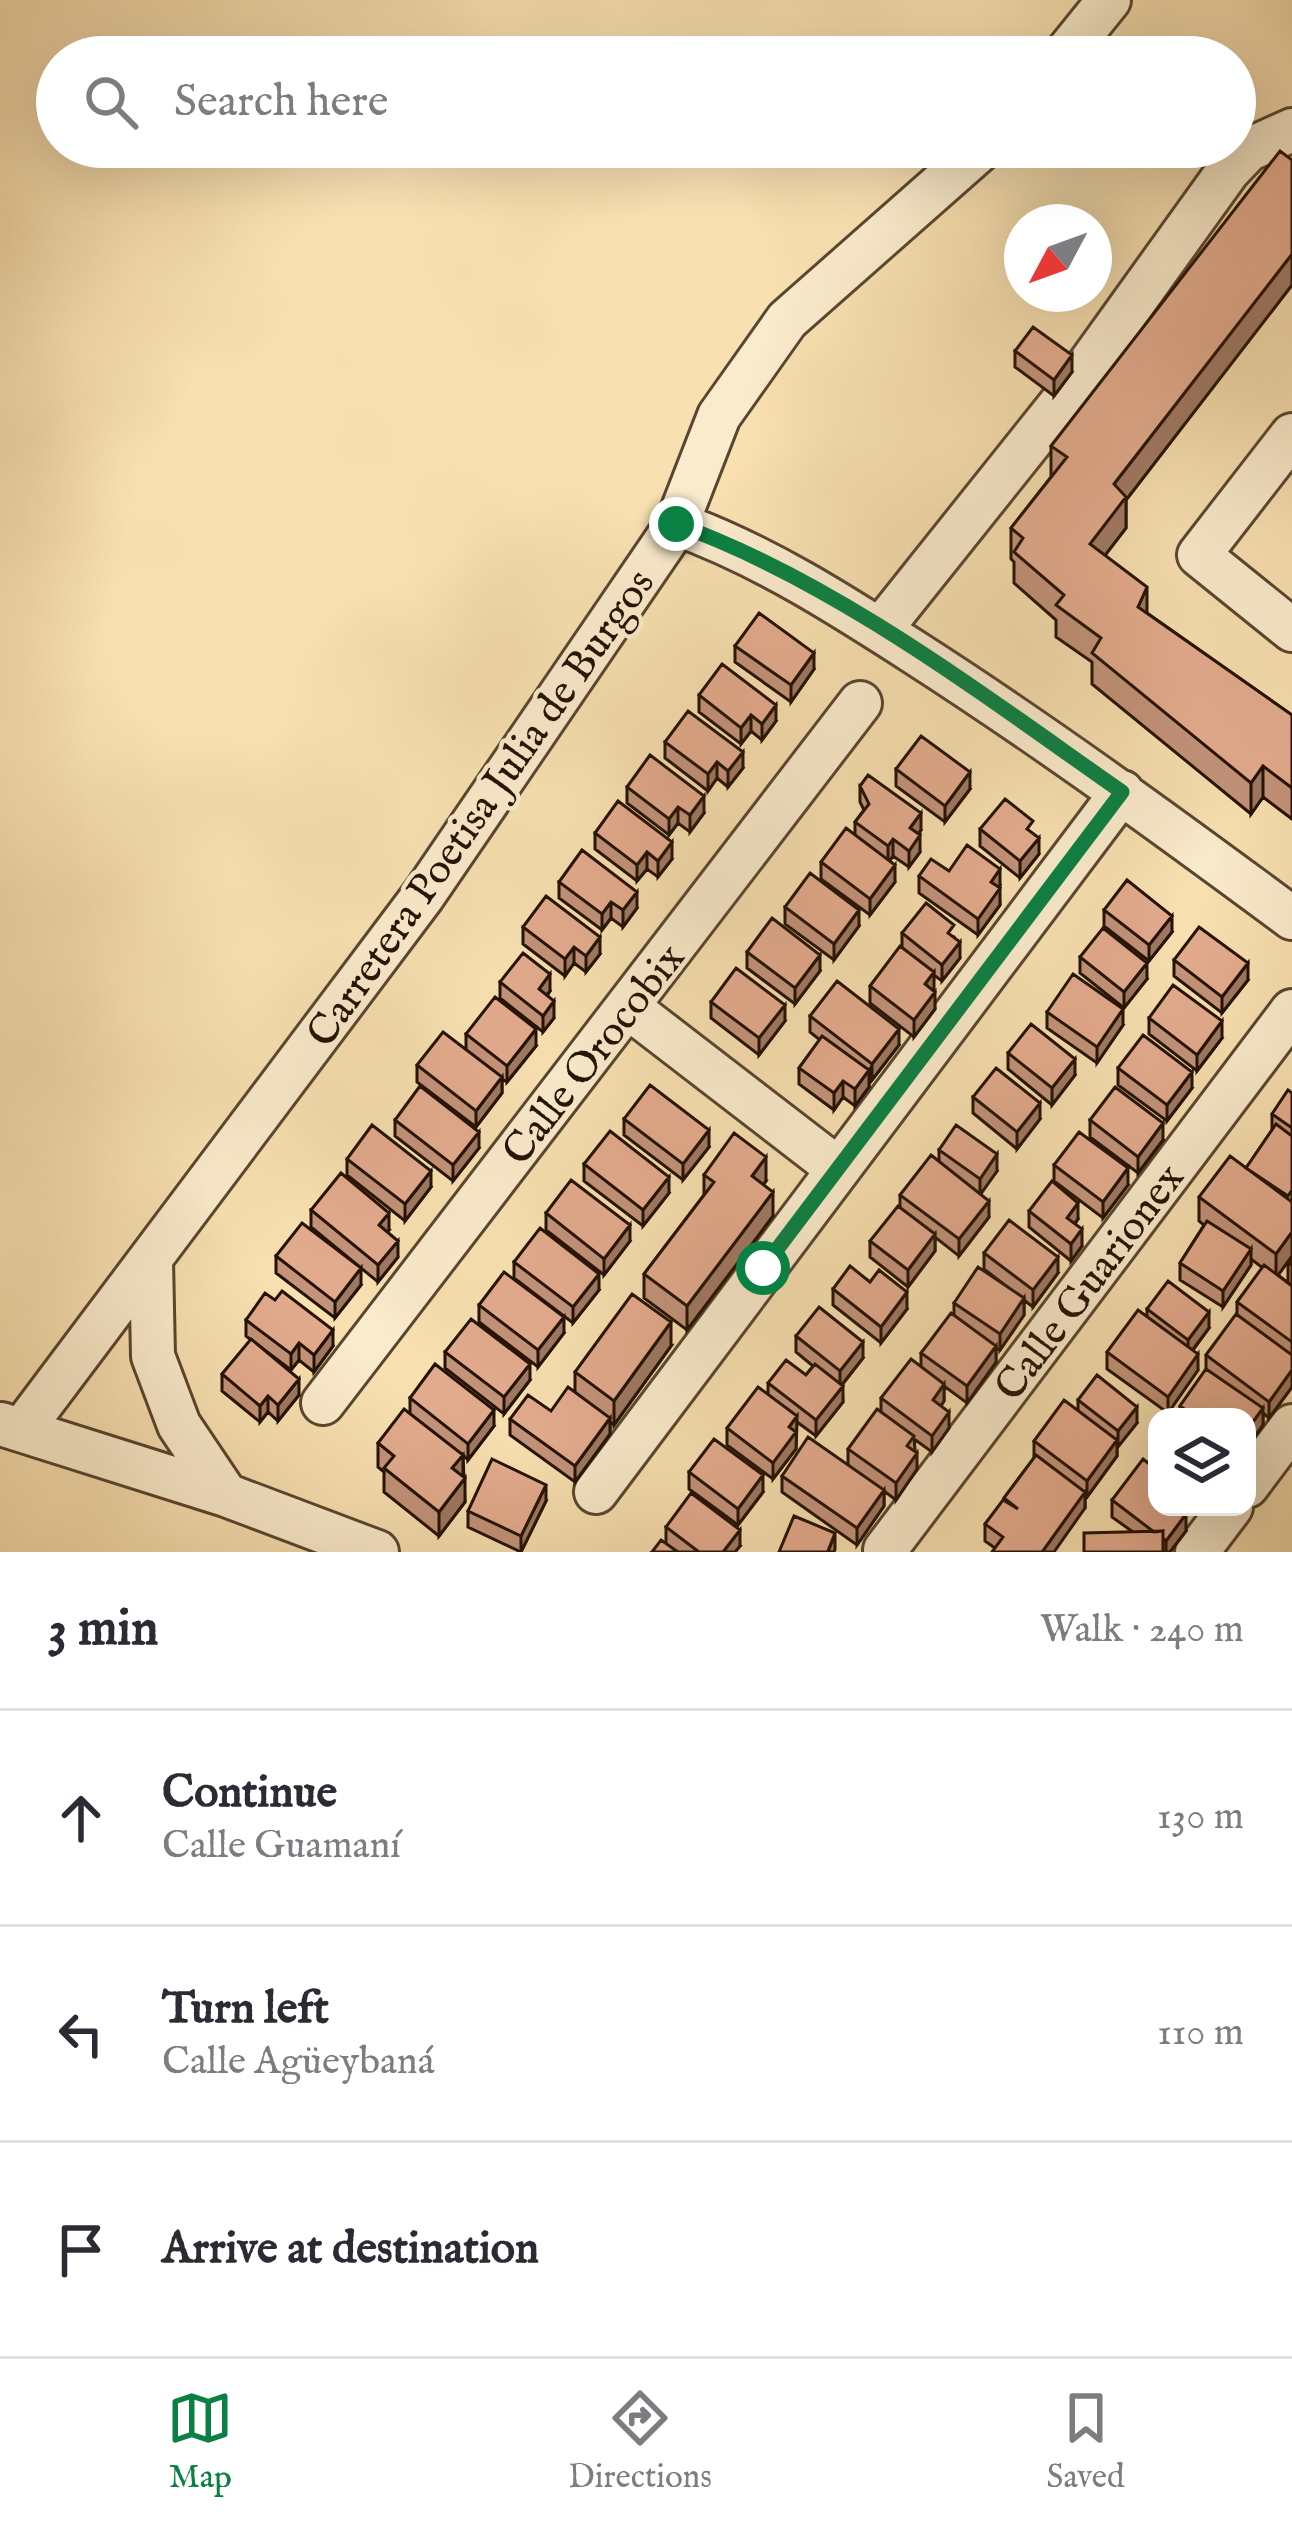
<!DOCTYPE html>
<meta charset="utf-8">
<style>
body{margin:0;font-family:"IM FELL English",serif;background:#f7f7f7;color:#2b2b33}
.controls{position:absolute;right:36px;bottom:36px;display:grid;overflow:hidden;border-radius:24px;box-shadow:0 12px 48px #0002}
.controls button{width:108px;height:108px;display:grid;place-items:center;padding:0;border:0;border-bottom:3px solid #e1e1e2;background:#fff;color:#2b2b33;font:60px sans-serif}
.compass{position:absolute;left:1004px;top:204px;width:108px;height:108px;border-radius:50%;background:#fff;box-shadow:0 12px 48px #0002;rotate:229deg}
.stop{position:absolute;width:36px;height:36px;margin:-27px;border:9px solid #0b8043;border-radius:50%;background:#fff}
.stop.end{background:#0b8043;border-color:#fff;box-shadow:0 3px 12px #0008}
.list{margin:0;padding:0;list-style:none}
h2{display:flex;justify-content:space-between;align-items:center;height:156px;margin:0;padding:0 48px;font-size:51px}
h2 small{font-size:39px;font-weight:400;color:#7c7c81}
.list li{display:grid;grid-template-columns:78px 1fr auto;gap:36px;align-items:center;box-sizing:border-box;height:216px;padding:0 48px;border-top:3px solid #e1e1e2}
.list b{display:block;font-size:45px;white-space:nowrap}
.list p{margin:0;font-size:39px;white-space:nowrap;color:#7c7c81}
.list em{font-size:39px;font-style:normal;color:#7c7c81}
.icon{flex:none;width:66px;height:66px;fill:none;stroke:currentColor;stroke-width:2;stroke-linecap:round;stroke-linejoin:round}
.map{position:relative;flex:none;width:1292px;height:1552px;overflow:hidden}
.search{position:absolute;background:#fff;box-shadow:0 12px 48px #0002;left:36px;right:36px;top:36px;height:132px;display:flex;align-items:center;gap:30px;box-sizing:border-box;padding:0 42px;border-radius:66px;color:#7c7c81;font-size:45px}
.sheet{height:804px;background:#fff}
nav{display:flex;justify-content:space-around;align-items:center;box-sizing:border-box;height:168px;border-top:3px solid #e1e1e2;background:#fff;font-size:33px;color:#7c7c81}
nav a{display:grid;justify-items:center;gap:6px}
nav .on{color:#0b8043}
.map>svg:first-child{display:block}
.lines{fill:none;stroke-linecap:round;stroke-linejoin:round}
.minor-casing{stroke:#594630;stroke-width:48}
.minor{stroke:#faebcc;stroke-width:42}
.wall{fill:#c3937a;stroke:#241205;stroke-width:3}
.shaded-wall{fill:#9f7863;stroke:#241205;stroke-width:3}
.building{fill:#e3ab8e;stroke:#241205;stroke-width:3}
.route{stroke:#0b8043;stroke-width:15}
.labels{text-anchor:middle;stroke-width:9;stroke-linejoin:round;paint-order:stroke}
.street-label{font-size:42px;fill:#241205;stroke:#faebcc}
</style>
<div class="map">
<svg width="1292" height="1552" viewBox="0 0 1292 1552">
<rect width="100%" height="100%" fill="#f8e0b1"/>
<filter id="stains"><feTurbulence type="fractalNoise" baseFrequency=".00167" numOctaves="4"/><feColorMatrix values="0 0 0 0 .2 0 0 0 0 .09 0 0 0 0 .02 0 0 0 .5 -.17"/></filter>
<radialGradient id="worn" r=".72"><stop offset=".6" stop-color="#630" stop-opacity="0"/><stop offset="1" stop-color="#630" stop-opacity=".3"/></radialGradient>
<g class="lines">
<!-- minor casing -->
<g class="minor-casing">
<path id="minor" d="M1063 57 1109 0
M1292 435 1199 555 1292 630
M677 524C763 555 841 605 917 654 1046 737 1169 827 1292 918
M880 630 1062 402 1228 171 1248 150 1292 130
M628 1007 837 1168
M151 1260 153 1356 179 1425 226 1495
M323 1403 860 703
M1 1424 226 1495 377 1552
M24 1427 423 896 677 524 719 416 787 320 983 147
M1247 1486 1292 1426
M596 1492 1122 792
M885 1550 1292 1011
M1197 1552 1231 1507"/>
</g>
<!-- minor -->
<use href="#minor" class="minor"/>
</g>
<!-- wall -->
<path class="wall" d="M1292 160V285L1126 500V528L1105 555 1147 613 1292 715V819L1263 797 1251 814 1092 684V662L1056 637V620L1014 583V562L1011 559V528L1051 477V446Z
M1015 351 1072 372 1054 396 1015 367Z
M735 646 814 669 791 702 735 662Z
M699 695 776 721 762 740 751 731 741 744 699 712Z
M665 742 743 768 728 787 717 778 708 791 665 758Z
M896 769 970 789 945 822 896 786Z
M860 786 921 830 918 834 920 852 909 867 893 856 889 861 895 882 870 915 821 879V862L855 835V822L864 810 860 802Z
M627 787 704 813 690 832 678 823 669 835 627 803Z
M980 829 1033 834 1039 854 1020 878 980 846Z
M595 833 672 859 658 877 647 869 637 881 595 849Z
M949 871 1000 885 999 887 1000 905 978 935 919 893V876Z
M559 882 637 908 623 927 611 918 602 930 559 898Z
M785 907 859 926 834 960 785 924Z
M1104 910 1172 932 1149 961 1104 926Z
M523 927 600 954 586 972 574 963 565 976 523 944Z
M902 933 954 937 960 958 942 981 934 975 933 990 935 1009 914 1037 870 1003V986L902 947Z
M747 952 820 971 795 1004 747 968Z
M1080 957 1147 979 1124 1008 1080 973Z
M1174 960 1248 980 1222 1013 1174 976Z
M500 982 550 991 547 996 554 1018 543 1032 500 998Z
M711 1002 785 1021 759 1055 711 1018Z
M1047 1012 1123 1025 1097 1063 1047 1028Z
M810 1016 899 1045 872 1080 869 1078V1087L855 1106 843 1097 834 1110 799 1084V1068L820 1040 810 1032Z
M1149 1018 1222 1038 1197 1071 1149 1034Z
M466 1034 536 1046 507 1082 502 1079V1093L476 1127 417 1082V1065L466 1049Z
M1008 1053 1075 1075 1052 1105 1008 1069Z
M1118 1068 1192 1088 1167 1121 1118 1085Z
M1292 1093V1256L1278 1275 1292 1286V1387L1269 1418 1263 1413V1425L1247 1447V1417H1180V1406L1206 1369V1355L1237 1315V1302L1263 1268 1251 1259V1265L1223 1307 1180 1280V1263L1204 1225 1199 1221V1197L1246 1168 1272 1130V1114Z
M973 1097 1040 1119 1017 1149 973 1113Z
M624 1119 709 1147 683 1180 624 1135Z
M395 1120 479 1148 453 1181 395 1136Z
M1090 1120 1163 1140 1138 1173 1090 1137Z
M939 1150 997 1171 980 1194 989 1217 959 1256 935 1237V1251L908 1287 870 1257V1241L900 1208V1195L939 1162Z
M347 1159 431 1187 405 1221 347 1175Z
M584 1164 669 1193 643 1226 584 1181Z
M1054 1165 1128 1185 1103 1218 1054 1181Z
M704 1175 766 1181 763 1185 773 1216 687 1330 644 1298V1274L704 1195Z
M311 1210 389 1230 387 1232 398 1257 378 1282 311 1227Z
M1029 1211 1078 1219 1075 1224 1082 1246 1071 1261 1029 1227Z
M546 1213 630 1241 604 1275 546 1230Z
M984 1253 1058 1273 1033 1307 1024 1300V1315L1000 1350 996 1348V1362L967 1403 944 1386V1401L941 1406 949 1428 932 1452 914 1439 917 1469 896 1500 884 1491V1506L857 1545 782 1492V1476L848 1465V1449L881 1412V1398L921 1367V1353L954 1315V1303L1010 1289 984 1269Z
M276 1256 361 1285 335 1318 276 1273Z
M1292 1261V1285L1288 1282V1266Z
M514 1262 599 1290 573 1323 514 1278Z
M833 1289 907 1309 881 1343 833 1305Z
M479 1305 564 1333 538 1367 479 1322Z
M1147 1309 1209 1328 1193 1350 1198 1370 1168 1413 1107 1369V1352L1147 1317Z
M246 1320 333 1346 314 1372 299 1360 291 1370 254 1342 299 1395 278 1421 268 1412 260 1422 222 1391V1374L251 1340 246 1336Z
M796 1336 863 1358 842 1385 843 1402 816 1436 797 1422 796 1449 773 1479 727 1445V1428L768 1395V1383L806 1375 813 1366 796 1352Z
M671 1346 614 1425 610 1422V1434L575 1482 510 1435V1419L551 1411 575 1392V1372Z
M445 1352 530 1380 504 1414 445 1368Z
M410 1398 494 1426 468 1460 463 1455 465 1502 439 1536 384 1492V1472L378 1467V1443L410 1413Z
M1078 1400 1137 1423 1117 1447V1456L1087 1497 1085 1496V1508L995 1548 985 1541V1524L1004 1501V1498L1034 1458V1441L1078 1410Z
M689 1472 763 1492 738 1525 689 1489Z
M1112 1500 1186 1531 1170 1552H1084L1133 1532 1112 1517Z
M546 1501 521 1552 468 1527V1511Z
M666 1527 740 1546 735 1552H652L666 1543Z"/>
<!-- shaded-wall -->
<path class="shaded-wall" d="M1292 254V285L1126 500V528L1090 575V544L1114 484Z
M1072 355V372L1054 396V380Z
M1147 587V618L1138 607Z
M814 653V669L791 702V685Z
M776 705V721L762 740V724Z
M751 715V731L741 744V728Z
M743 752V768L728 787V771Z
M717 762V778L708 791V774Z
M1263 766V797L1251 814V783Z
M970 772V789L945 822V806Z
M704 796V813L690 832V815Z
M678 807V823L669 835V819Z
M921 813V830L910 844V828Z
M920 835V852L909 867V851Z
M1039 838V854L1020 878V861Z
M893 839V856L888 863V846Z
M672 842V859L658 877V861Z
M647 852V869L637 881V865Z
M895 865V882L870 915V899Z
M1000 869V885L991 898V882Z
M1000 888V905L978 935V919Z
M637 892V908L623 927V910Z
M611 902V918L602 930V914Z
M859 910V926L834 960V944Z
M1172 916V932L1149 961V945Z
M600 937V954L586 972V956Z
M960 942V958L942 981V965Z
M574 947V963L565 976V959Z
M820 955V971L795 1004V988Z
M1147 963V979L1124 1008V992Z
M1248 963V980L1222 1013V997Z
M934 972V988L925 1000V984Z
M550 974V991L539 1006V989Z
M935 992V1009L914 1037V1020Z
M554 1001V1018L543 1032V1016Z
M785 1005V1021L759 1055V1038Z
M1123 1009V1025L1097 1063V1047Z
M1222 1021V1038L1197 1071V1055Z
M536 1029V1046L507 1082V1066Z
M899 1029V1045L872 1080V1064Z
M1075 1059V1075L1052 1105V1088Z
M869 1070V1087L855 1106V1089Z
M1192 1072V1088L1167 1121V1105Z
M502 1077V1093L476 1127V1111Z
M843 1081V1097L834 1110V1093Z
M1040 1103V1119L1017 1149V1132Z
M1163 1123V1140L1138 1173V1157Z
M709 1130V1147L683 1180V1164Z
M479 1132V1148L453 1181V1165Z
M997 1154V1171L980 1195V1179Z
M766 1157V1181L752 1200V1176Z
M1128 1168V1185L1103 1218V1202Z
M431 1171V1187L405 1221V1204Z
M669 1177V1193L643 1226V1210Z
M773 1192V1216L687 1330V1306Z
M989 1201V1217L959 1256V1239Z
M1078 1203V1219L1067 1234V1218Z
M389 1213V1230L379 1242V1225Z
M630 1225V1241L604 1275V1259Z
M1082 1229V1246L1071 1261V1244Z
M1292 1232V1256L1276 1278V1254Z
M935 1234V1251L908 1287V1270Z
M398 1241V1257L378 1282V1265Z
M1251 1249V1265L1223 1307V1291Z
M1058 1257V1273L1033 1307V1290Z
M361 1268V1285L335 1318V1302Z
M599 1274V1290L573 1323V1307Z
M907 1292V1309L881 1343V1327Z
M1024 1298V1315L1000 1350V1334Z
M1209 1312V1328L1188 1356V1340Z
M564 1317V1333L538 1367V1350Z
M671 1322V1346L614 1425V1401Z
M333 1330V1346L314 1372V1355Z
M863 1342V1358L840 1387V1371Z
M299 1343V1360L291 1370V1354Z
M996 1346V1362L967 1403V1386Z
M1198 1354V1370L1168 1413V1397Z
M530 1364V1380L504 1414V1397Z
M1292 1370V1387L1269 1418V1402Z
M299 1379V1395L278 1421V1405Z
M944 1384V1401L933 1417V1400Z
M843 1386V1402L816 1436V1420Z
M268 1396V1412L260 1422V1406Z
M1137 1407V1423L1118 1447V1431Z
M1263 1408V1425L1247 1447V1430Z
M494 1410V1426L468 1460V1444Z
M949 1412V1428L932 1452V1436Z
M797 1416 796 1449 773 1479V1463L789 1427Z
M610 1418V1434L575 1482V1466Z
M1117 1440V1456L1087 1497V1481Z
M917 1453V1469L896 1500V1483Z
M463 1455V1479L452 1468Z
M763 1475V1492L738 1525V1509Z
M465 1478V1502L439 1536V1512Z
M546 1485V1501L521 1552V1536Z
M884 1490V1506L857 1545V1528Z
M1085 1492V1508L1054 1552H1042Z
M1186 1514V1531L1170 1552H1166V1541Z
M740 1530V1546L735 1552H723Z
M835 1533V1549L834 1552H828Z"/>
<!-- building -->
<path class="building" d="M1280 151 1292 160V254L1114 484 1126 497 1090 544 1147 587 1138 607 1292 715V788L1263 766 1251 783 1092 653 1101 638 1056 605 1064 595 1014 552 1023 538 1011 528 1067 457 1051 446Z
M1033 327 1072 355 1054 380 1015 351Z
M759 613 814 653 791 685 735 646Z
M722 664 776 705 762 724 751 715 741 728 699 695Z
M688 711 743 752 728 771 717 762 708 774 665 742Z
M921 736 970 772 945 806 896 769Z
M650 755 704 796 690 815 678 807 669 819 627 787Z
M868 775 921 813 910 828 920 835 909 851 893 839 888 846 855 822 869 804 860 786Z
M1005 799 1033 821 1027 829 1039 838 1020 861 980 829Z
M618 801 672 842 658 861 647 852 637 865 595 833Z
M846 828 895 865 870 899 821 862Z
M967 845 1000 869 991 882 1000 888 978 919 919 876 931 859 949 871Z
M582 850 637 892 623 910 611 902 602 914 559 882Z
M810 873 859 910 834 944 785 907Z
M1127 880 1172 916 1149 945 1104 910Z
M546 896 600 937 586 956 574 947 565 959 523 927Z
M926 903 954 925 948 933 960 942 942 965 902 933Z
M772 918 820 955 795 988 747 952Z
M1199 927 1248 963 1222 997 1174 960Z
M1103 928 1147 963 1124 992 1080 957Z
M900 946 934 972 925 984 935 992 914 1020 870 986Z
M523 953 550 974 539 989 554 1001 543 1016 500 982Z
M736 968 785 1005 759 1038 711 1002Z
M1073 974 1123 1009 1097 1047 1047 1012Z
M837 981 899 1029 872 1064 810 1016Z
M1173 985 1222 1021 1197 1055 1149 1018Z
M495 997 536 1029 507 1066 466 1034Z
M1031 1024 1075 1059 1052 1088 1008 1053Z
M443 1032 502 1077 476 1111 417 1065Z
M1143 1035 1192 1072 1167 1105 1118 1068Z
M822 1036 869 1070 855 1089 843 1081 834 1093 799 1068Z
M996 1068 1040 1103 1017 1132 973 1097Z
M650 1085 709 1130 683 1164 624 1119Z
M420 1086 479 1132 453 1165 395 1120Z
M1115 1087 1163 1123 1138 1157 1090 1120Z
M1288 1090 1292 1093V1128L1272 1114Z
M1276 1124 1292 1136V1190L1288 1196 1246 1168Z
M372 1125 431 1171 405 1204 347 1159Z
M956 1125 997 1154 980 1179 939 1150Z
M610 1131 669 1177 643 1210 584 1164Z
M1079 1132 1128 1168 1103 1202 1054 1165Z
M734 1133 766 1157 752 1176 773 1192 687 1306 644 1274 714 1182 704 1175Z
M931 1155 989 1201 959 1239 900 1195Z
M1230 1156 1292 1202V1232L1276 1254 1199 1197Z
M341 1173 389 1213 379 1225 398 1241 378 1265 311 1210Z
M571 1180 630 1225 604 1259 546 1213Z
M1052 1181 1078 1203 1067 1218 1082 1229 1071 1244 1029 1211Z
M898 1206 935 1234 908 1270 870 1241Z
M1009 1220 1058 1257 1033 1290 984 1253Z
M1207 1221 1251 1249 1223 1291 1180 1263Z
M302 1223 361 1268 335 1302 276 1256Z
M540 1228 599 1274 573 1307 514 1262Z
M1264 1265 1292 1286V1342L1237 1302Z
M850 1266 870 1282 879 1270 907 1292 881 1327 833 1289Z
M978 1267 1024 1298 1000 1334 954 1303Z
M504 1272 564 1317 538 1350 479 1305Z
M1168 1281 1209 1312 1188 1340 1147 1309Z
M282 1291 333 1330 314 1355 299 1343 291 1354 246 1320 265 1293 275 1300Z
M632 1294 671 1322 614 1401 575 1372Z
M819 1307 863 1342 840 1371 796 1336Z
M1138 1310 1198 1354 1168 1397 1107 1352Z
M951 1313 996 1346 967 1386 921 1353Z
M1236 1314 1292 1355V1370L1269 1402 1206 1355Z
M471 1319 530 1364 504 1397 445 1352Z
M251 1339 299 1379 278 1405 268 1396 260 1406 222 1374Z
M911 1359 944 1384 933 1400 949 1412 932 1436 881 1398Z
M786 1360 806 1375 815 1364 843 1386 816 1420 768 1383Z
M435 1364 494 1410 468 1444 410 1398Z
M1206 1369 1263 1408 1247 1430V1417H1196L1180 1406Z
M1097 1375 1137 1407 1118 1431 1078 1400Z
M568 1387 610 1418 575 1466 510 1419 528 1395 551 1411Z
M758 1387 797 1416 789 1427 796 1432 773 1463 727 1428Z
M1064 1400 1117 1440 1087 1481 1034 1441Z
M404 1409 463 1455 452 1468 465 1478 439 1512 384 1468 394 1456 378 1443Z
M877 1409 914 1436 907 1446 917 1453 896 1483 848 1449Z
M808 1437 884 1490 857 1528 782 1476Z
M714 1439 763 1475 738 1509 689 1472Z
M1036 1455 1085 1492 1042 1552H992L1003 1537 985 1524 1003 1500 1018 1509 1004 1498Z
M492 1459 546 1485 521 1536 468 1511Z
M1143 1459 1157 1470V1507H1177L1186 1514 1166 1541 1163 1538V1531L1154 1532 1112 1500Z
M691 1493 740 1530 723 1552H699L666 1527Z
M794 1516 835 1533 828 1551 830 1552H779Z
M1163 1531V1552H1084V1533Z
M661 1540 678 1552H652Z"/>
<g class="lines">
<!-- route -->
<path class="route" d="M676 524C833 580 986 697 1122 792L763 1268"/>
</g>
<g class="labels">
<!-- street labels -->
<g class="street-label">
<text transform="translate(479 807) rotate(-55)" y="15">Carretera Poetisa Julia de Burgos</text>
<text transform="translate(592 1053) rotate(-52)" y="15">Calle Orocobix</text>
<text transform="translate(1088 1281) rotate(-53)" y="15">Calle Guarionex</text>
</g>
</g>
<rect width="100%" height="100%" filter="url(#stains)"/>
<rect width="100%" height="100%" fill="url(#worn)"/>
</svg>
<div class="controls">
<button><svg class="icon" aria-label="layers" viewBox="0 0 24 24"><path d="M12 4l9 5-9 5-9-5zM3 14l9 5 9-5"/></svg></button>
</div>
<svg class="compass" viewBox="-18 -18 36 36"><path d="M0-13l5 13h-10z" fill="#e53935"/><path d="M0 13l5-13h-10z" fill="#7c7c81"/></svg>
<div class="stop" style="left:763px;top:1268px"></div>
<div class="stop end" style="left:676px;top:524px"></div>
<div class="search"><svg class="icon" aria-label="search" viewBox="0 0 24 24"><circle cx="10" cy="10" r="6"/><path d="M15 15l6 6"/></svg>Search here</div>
</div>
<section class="sheet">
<h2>3 min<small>Walk · 240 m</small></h2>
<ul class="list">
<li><svg class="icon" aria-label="ahead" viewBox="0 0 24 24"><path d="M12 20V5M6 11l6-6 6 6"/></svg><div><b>Continue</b><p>Calle Guamaní</p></div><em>130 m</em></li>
<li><svg class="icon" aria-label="left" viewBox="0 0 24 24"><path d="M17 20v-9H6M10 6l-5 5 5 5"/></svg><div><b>Turn left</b><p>Calle Agüeybaná</p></div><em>110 m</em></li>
<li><svg class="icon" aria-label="arrive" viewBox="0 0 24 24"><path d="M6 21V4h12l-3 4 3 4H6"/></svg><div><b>Arrive at destination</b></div></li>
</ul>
</section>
<nav>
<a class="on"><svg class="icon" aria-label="map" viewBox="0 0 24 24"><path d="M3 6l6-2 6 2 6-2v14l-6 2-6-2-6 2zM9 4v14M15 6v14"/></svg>Map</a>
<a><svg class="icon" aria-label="directions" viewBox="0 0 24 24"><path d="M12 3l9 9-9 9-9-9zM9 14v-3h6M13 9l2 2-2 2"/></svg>Directions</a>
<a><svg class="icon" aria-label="saved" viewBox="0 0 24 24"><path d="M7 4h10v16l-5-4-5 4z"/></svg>Saved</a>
</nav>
